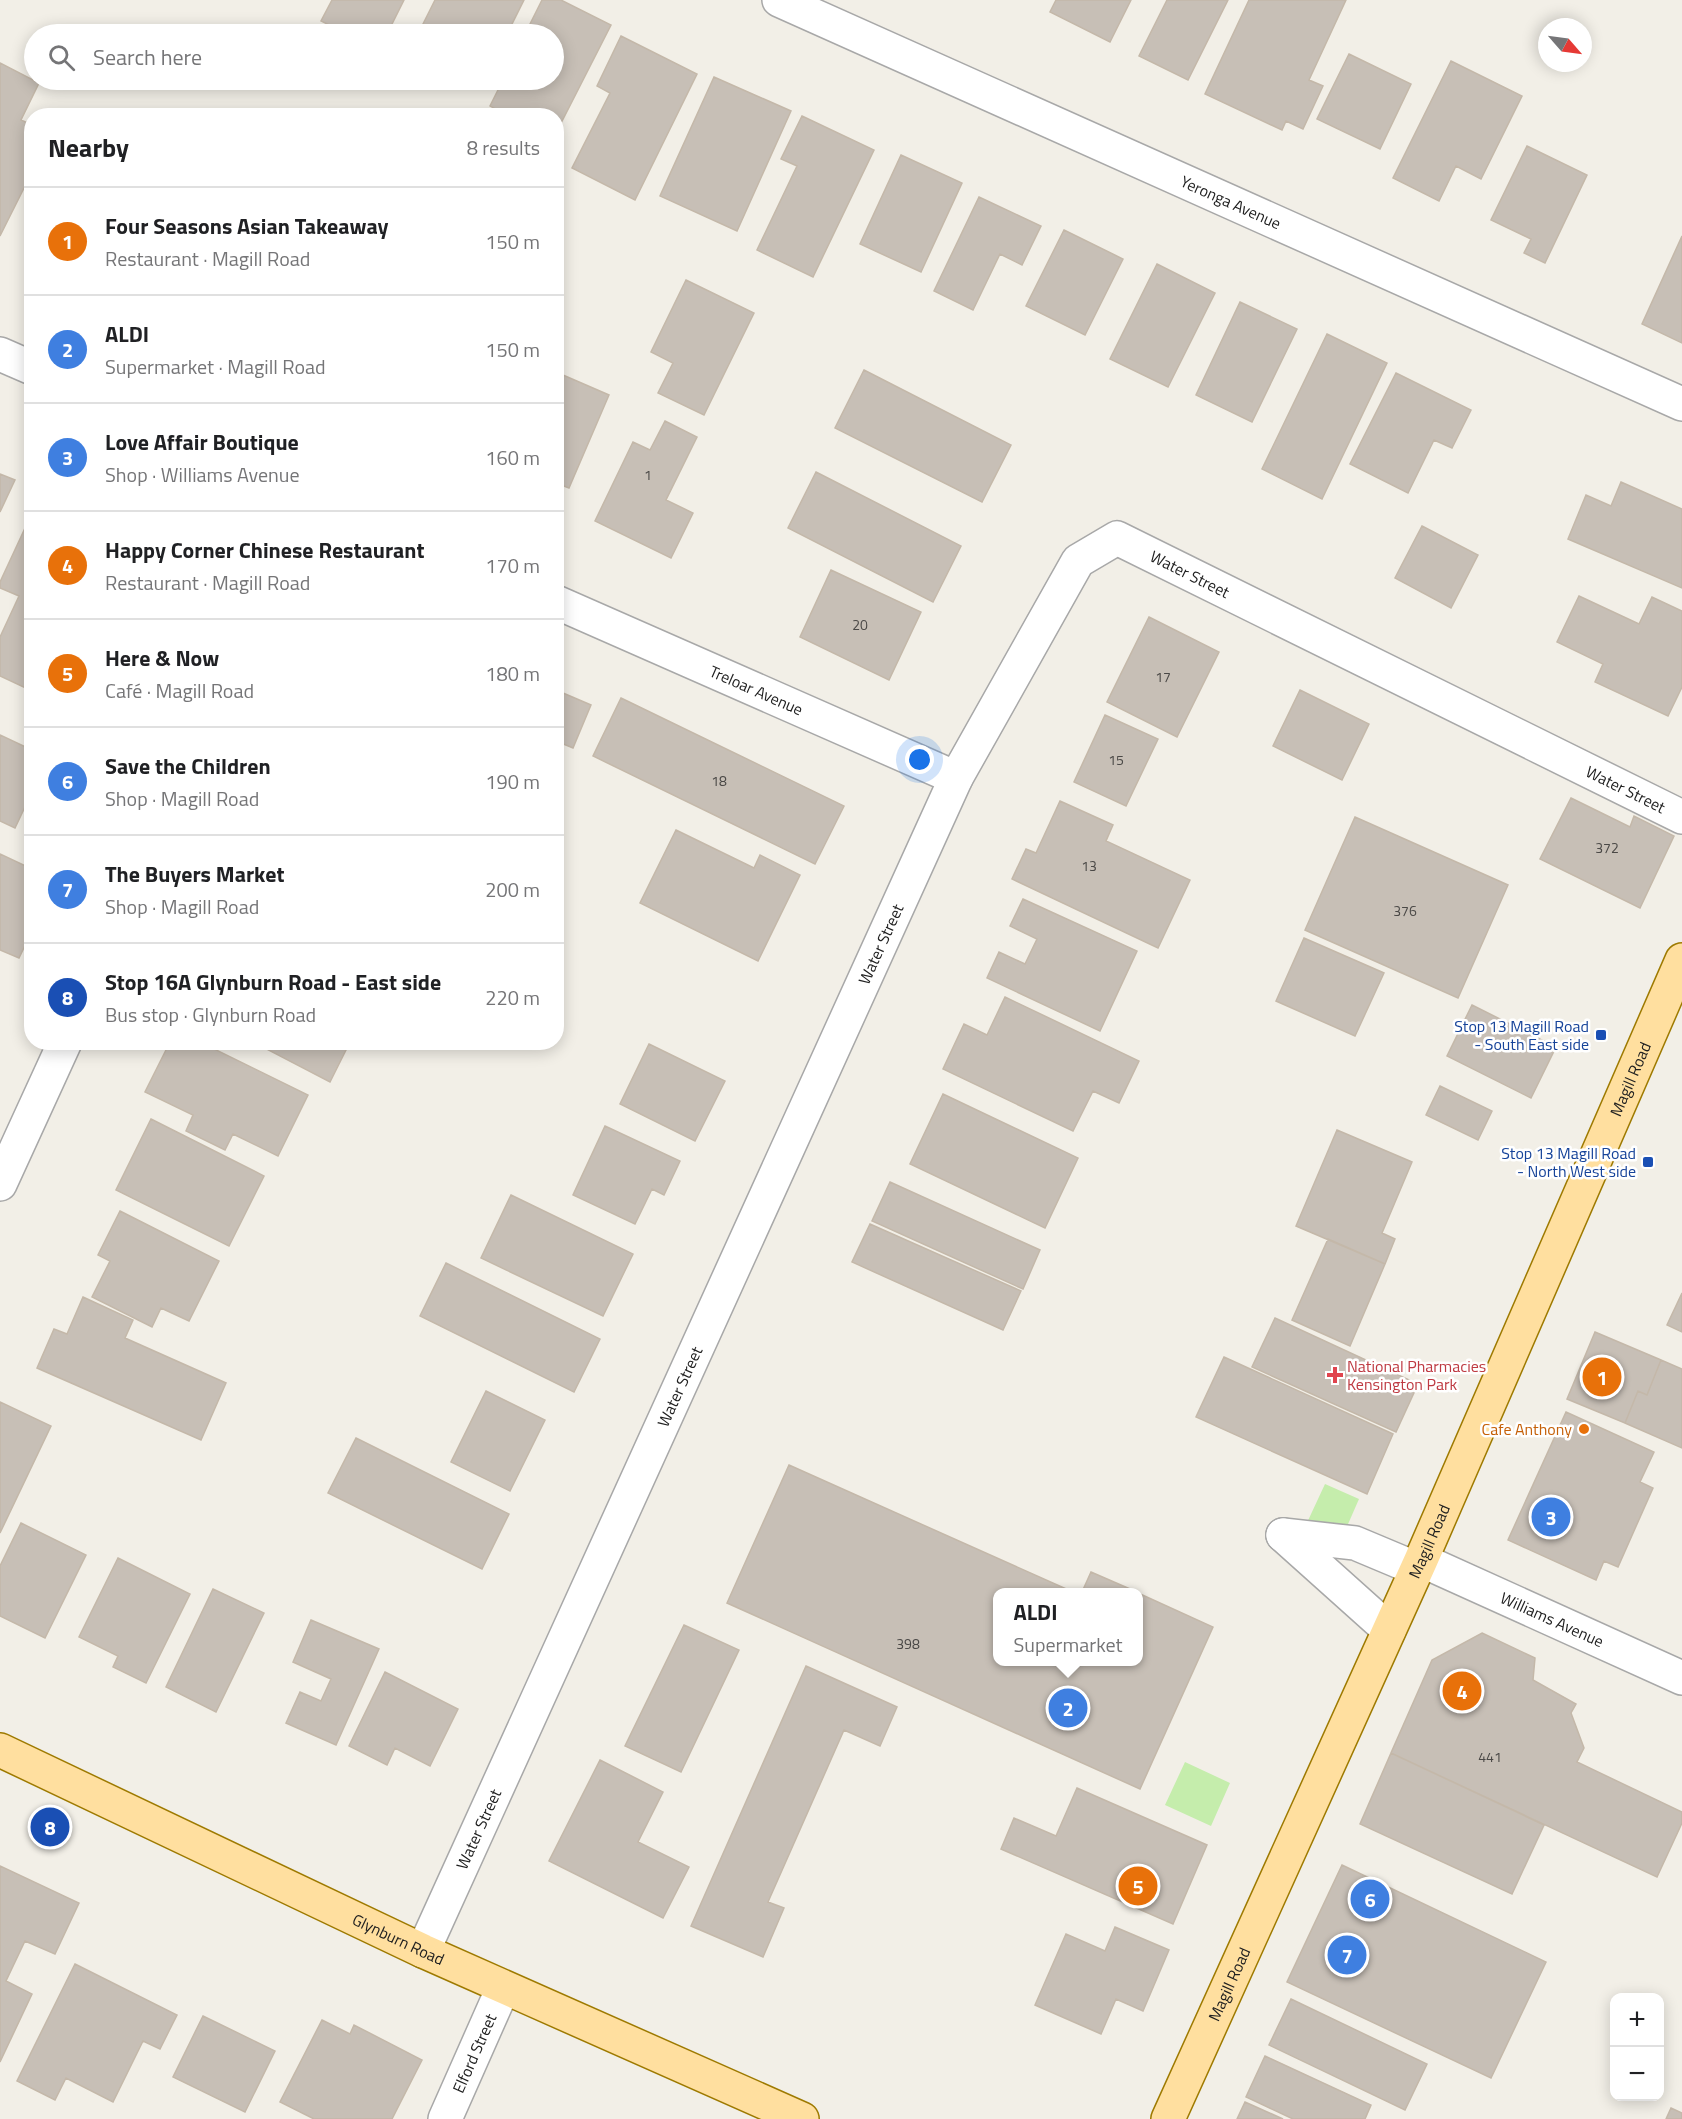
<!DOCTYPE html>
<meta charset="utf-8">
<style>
body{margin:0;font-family:"Titillium Web",sans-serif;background:#f6f6f6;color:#202124}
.controls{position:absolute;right:18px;bottom:18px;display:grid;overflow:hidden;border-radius:12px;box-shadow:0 3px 15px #0003}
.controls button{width:54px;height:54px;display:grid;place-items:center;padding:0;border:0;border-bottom:2px solid #e0e0e0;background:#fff;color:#202124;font:30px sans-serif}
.compass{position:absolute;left:1538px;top:18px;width:54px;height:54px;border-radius:50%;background:#fff;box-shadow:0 3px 15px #0003;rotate:118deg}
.you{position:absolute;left:920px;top:760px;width:21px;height:21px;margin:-15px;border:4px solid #fff;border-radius:50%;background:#1a73e8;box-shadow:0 0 0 9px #1a73e833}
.badge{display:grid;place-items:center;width:39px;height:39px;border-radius:50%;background:#111827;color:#fff;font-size:20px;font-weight:700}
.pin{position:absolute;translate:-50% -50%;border:3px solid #fff;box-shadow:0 2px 6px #0006}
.popup{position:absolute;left:993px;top:1588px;width:150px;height:78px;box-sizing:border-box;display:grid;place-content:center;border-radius:12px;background:#fff;filter:drop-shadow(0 2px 4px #0005);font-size:20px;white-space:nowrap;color:#757577}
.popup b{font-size:22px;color:#202124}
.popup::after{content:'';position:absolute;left:50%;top:100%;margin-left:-12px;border:12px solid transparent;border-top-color:#fff}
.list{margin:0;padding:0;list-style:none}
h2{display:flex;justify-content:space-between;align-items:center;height:78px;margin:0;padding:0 24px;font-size:26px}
h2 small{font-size:20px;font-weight:400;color:#757577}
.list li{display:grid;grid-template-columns:39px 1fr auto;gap:18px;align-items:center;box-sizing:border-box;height:108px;padding:0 24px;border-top:2px solid #e0e0e0}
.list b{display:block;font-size:22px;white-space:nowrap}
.list p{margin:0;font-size:20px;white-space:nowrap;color:#757577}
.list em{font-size:20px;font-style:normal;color:#757577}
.icon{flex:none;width:33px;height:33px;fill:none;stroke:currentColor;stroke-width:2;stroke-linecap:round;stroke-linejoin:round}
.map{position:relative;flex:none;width:1682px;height:2119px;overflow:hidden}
.search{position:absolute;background:#fff;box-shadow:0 3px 15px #0003;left:24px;top:24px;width:540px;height:66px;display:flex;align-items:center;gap:15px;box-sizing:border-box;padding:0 21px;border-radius:33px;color:#757577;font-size:22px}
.panel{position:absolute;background:#fff;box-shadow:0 3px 15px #0003;left:24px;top:108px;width:540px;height:942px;border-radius:24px}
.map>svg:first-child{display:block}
.grass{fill:#c5edac}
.building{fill:#c7bfb6;stroke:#c4b8a9;stroke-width:1.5}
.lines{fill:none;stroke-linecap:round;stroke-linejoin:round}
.minor-casing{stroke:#a8a8a8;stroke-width:36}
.major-casing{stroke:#9e7a00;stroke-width:36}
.minor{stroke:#fff;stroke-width:33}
.major{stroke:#ffdf9f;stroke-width:33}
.transit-dot{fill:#1a4fb4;stroke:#fff;stroke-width:2}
.health-dot{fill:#e0444e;stroke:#fff;stroke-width:2}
.food-dot{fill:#e8710a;stroke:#fff;stroke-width:2}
.labels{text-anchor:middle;stroke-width:5;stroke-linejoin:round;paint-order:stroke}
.number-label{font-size:14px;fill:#4a4846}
.street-label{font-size:16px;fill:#212121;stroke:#fff}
.transit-label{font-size:16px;fill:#164399;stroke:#fff;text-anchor:end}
.health-label{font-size:16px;fill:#be3a42;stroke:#fff;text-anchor:start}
.food-label{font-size:16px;fill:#c56008;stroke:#fff;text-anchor:end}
</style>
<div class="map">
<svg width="1682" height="2119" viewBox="0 0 1682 2119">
<rect width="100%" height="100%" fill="#f2efe7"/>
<!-- grass -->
<path class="grass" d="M1325 1484 1359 1499 1345 1531 1305 1527Z
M1185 1762 1230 1783 1211 1826 1165 1805Z"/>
<!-- building -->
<path class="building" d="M332 0H404L387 34H347L321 21Z
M435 0H524L507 34H418Z
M542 0H561L611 25 556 133V116H508L490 106 503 80H554V34H525Z
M1056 0H1131L1110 42 1050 12Z
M1167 0H1228L1188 80 1139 56Z
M1249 0H1346L1309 80 1323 86 1303 129 1286 121 1282 130 1205 94Z
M621 36 697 74 635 200 572 168 610 93 597 86Z
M1349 54 1411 84 1380 149 1317 119Z
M1451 61 1522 96 1481 179 1456 166 1439 201 1393 178Z
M0 63 39 83 21 120 32 125V172L0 236Z
M714 77 791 111 737 231 660 196Z
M802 116 874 150 813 277 757 250 797 166 781 159Z
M1527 146 1587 175 1545 263 1524 253 1531 239 1491 220Z
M901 155 962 183 921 272 860 244Z
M979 197 1041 226 1022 265 1000 254 973 310 934 291Z
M1064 230 1123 259 1085 335 1026 306Z
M1682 236V343L1642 324Z
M1157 264 1215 293 1168 387 1110 359Z
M686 280 754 313 704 415 658 393 673 363 651 352Z
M1240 302 1297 329 1252 422 1196 395Z
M1327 334 1387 363 1322 499 1262 469Z
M864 370 1011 445 982 502 835 428Z
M556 372 609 395 569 488 556 483Z
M1396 373 1471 410 1452 448 1434 440 1408 493 1350 464Z
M665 421 697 437 666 500 693 513 671 558 595 521 633 442 650 450Z
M816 472 961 546 933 602 788 528Z
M0 474 15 480 0 512Z
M1621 482 1682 509V588L1568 539 1586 495 1611 506Z
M32 513V686L30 690 0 676V637L19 596 0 588V582Z
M1422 526 1478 555 1451 608 1395 578Z
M831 570 921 612 889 680 800 637Z
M1579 596 1639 624 1652 597 1682 611V687L1668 716 1595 682 1603 664 1557 642Z
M1149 617 1219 652 1177 737 1107 702Z
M556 690 591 705 573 748 556 741Z
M1300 690 1369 724 1342 780 1273 746Z
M621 698 844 806 815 864 593 756Z
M1105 715 1158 739 1126 806 1074 782Z
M0 735 32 750V792L15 828 0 821Z
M1571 798 1630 827 1634 816 1674 836 1640 908 1540 859Z
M1060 801 1113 825 1106 841 1190 880 1158 948 1012 879 1026 849 1036 853Z
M1355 817 1508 885 1458 998 1305 930Z
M676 830 754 868 760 855 800 875 758 961 640 903Z
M0 854 32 869V931L19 958 0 950Z
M1023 899 1137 951 1100 1031 987 978 999 952 1025 964 1037 939 1010 926Z
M1304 938 1384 973 1355 1036 1276 1001Z
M1005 997 1139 1061 1119 1103 1093 1091 1073 1131 943 1069 964 1024 987 1035Z
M1472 1005 1556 1047 1531 1098 1447 1056Z
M170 1042H200L308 1095 278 1156 233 1134 225 1150 186 1131 193 1115 145 1092Z
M253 1042H350L330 1082Z
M649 1044 725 1081 695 1141 620 1104Z
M1440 1086 1492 1111 1478 1140 1426 1115Z
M943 1094 1078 1158 1045 1228 910 1164Z
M151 1119 264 1176 229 1246 116 1190Z
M605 1126 680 1161 664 1195 652 1189 635 1224 573 1195Z
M1337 1130 1412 1162 1382 1233 1395 1239 1385 1264 1296 1226Z
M890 1182 1040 1250 1023 1289 872 1221Z
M511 1195 633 1254 603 1316 481 1258Z
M120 1211 219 1261 189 1321 161 1308 152 1327 92 1297 110 1261 98 1255Z
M870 1224 1021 1291 1003 1330 852 1262Z
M1328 1239 1385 1264 1350 1346 1292 1320Z
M446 1263 600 1339 574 1392 420 1316Z
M1682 1293V1332L1667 1325Z
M83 1297 133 1320 125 1338 226 1383 201 1440 37 1368 54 1329 67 1334Z
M1275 1318 1418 1384 1396 1432 1252 1367Z
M1595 1332 1661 1360 1647 1395 1638 1391 1625 1423 1567 1399Z
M1224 1357 1393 1434 1367 1494 1196 1417Z
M1661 1360 1682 1369V1448L1625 1423 1638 1391 1647 1395Z
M486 1391 545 1420 510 1491 451 1462Z
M0 1402 51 1426 0 1533Z
M1566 1412 1654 1452 1640 1482 1653 1488 1618 1567 1604 1561 1596 1580 1508 1540Z
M356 1438 509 1514 482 1569 328 1493Z
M789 1465 1073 1592H998V1662H1138V1593L1213 1627 1140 1789 727 1603Z
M21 1523 86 1555 45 1638 0 1616V1566Z
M118 1558 190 1594 146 1683 113 1667 118 1656 79 1637Z
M1091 1572 1137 1592H1082Z
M213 1589 264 1613 216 1712 166 1687Z
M311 1620 379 1649 336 1745 286 1723 300 1692 321 1701 331 1679 293 1662Z
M684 1625 739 1650 681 1772 625 1746Z
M1482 1633 1535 1658 1533 1680 1576 1704 1571 1713 1584 1748 1577 1762 1682 1812V1823L1657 1877 1391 1753 1432 1660Z
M806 1666 897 1707 880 1746 844 1730 768 1902 784 1908 763 1957 691 1926Z
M385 1672 458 1709 430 1766 395 1748 387 1765 349 1746Z
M1391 1753 1544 1825 1512 1894 1360 1824Z
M600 1760 663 1792 638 1842 689 1867 663 1918 549 1861Z
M1077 1788 1207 1845 1173 1924 1001 1849 1014 1818 1056 1836Z
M1342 1865 1546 1962 1491 2078 1287 1982Z
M0 1866 79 1903 55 1954 25 1941 6 1981 32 1994 0 2062Z
M1115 1927 1169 1950 1143 2011 1116 1999 1101 2034 1035 2005 1066 1934 1105 1951Z
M75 1964 177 2015 160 2049 143 2041 113 2102 66 2078 55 2100 17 2081Z
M1291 1999 1427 2064 1405 2110 1269 2045Z
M203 2016 275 2051 245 2112 173 2077Z
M322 2020 350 2034 354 2025 422 2060 392 2119H314L280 2102Z
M1265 2056 1371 2105 1365 2119H1293L1246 2097Z
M1245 2102 1283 2119H1237Z
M1671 2108 1682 2113V2119H1666Z"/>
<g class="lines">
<!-- minor casing -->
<g class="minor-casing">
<g id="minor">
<path id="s1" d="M779 0 1682 404"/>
<path d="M0 354 32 368"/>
<path id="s2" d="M556 602 956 778"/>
<path d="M0 1184 65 1042"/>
<path d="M1283 1535 1389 1630"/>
<path d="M1283 1535 1355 1543 1417 1569"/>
<path id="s3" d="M1421 1560 1682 1678"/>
<path id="s4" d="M423 1951 956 778 1078 561 1117 538 1682 817"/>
<path id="s5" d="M445 2119 503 1988"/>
</g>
</g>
<!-- major casing -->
<g class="major-casing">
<g id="major">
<path id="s6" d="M0 1750 423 1951 802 2119"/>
<path id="s7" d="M1168 2119 1421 1560 1682 960"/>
</g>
</g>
<!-- minor -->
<use href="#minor" class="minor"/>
<!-- major -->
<use href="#major" class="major"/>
</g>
<!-- markers -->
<g class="transit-dot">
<rect x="1595" y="1029" width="12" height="12" rx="3"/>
<rect x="1642" y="1156" width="12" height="12" rx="3"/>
</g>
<path class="health-dot" d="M1332 1366h6v6h6v6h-6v6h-6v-6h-6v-6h6z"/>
<circle class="food-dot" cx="1584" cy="1429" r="6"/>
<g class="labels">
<!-- number labels -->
<g class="number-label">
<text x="648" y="480">1</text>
<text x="860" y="630">20</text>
<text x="1163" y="682">17</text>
<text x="1116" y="765">15</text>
<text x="719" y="786">18</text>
<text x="1607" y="853">372</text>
<text x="1089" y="871">13</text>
<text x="1405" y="916">376</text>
<text x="908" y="1649">398</text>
<text x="1490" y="1762">441</text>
</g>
<!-- street labels -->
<g class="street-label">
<text dy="6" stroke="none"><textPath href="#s1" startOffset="495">Yeronga Avenue</textPath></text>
<text dy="6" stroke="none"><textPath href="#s4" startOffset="1664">Water Street</textPath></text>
<text dy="6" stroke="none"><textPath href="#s2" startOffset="219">Treloar Avenue</textPath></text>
<text dy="6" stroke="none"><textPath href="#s4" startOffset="2150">Water Street</textPath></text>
<text dy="6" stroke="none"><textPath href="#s4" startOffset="1106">Water Street</textPath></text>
<text dy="6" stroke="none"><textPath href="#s7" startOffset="1138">Magill Road</textPath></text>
<text dy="6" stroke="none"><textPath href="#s4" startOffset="620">Water Street</textPath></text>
<text dy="6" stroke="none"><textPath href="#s7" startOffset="634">Magill Road</textPath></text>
<text dy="6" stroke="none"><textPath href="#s3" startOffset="144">Williams Avenue</textPath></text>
<text dy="6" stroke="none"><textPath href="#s4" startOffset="134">Water Street</textPath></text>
<text dy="6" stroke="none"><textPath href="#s6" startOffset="441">Glynburn Road</textPath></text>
<text dy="6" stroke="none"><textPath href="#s7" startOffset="148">Magill Road</textPath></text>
<text dy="6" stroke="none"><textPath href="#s5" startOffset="72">Elford Street</textPath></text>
</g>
<!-- transit labels -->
<g class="transit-label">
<text x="1589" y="1032">Stop 13 Magill Road<tspan x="1589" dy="18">- South East side</tspan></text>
<text x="1636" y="1159">Stop 13 Magill Road<tspan x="1636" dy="18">- North West side</tspan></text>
</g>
<!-- health labels -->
<g class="health-label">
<text x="1347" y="1372">National Pharmacies<tspan x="1347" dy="18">Kensington Park</tspan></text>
</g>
<!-- food labels -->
<g class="food-label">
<text x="1572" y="1435">Cafe Anthony</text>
</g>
</g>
</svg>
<div class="controls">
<button>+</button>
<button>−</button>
</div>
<svg class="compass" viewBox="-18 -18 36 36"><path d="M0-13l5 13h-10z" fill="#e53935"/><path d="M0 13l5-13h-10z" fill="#757577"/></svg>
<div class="you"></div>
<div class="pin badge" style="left:1602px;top:1377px;background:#e8710a">1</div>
<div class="pin badge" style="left:1068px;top:1708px;background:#3f7fe0">2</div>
<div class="popup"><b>ALDI</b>Supermarket</div>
<div class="pin badge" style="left:1551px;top:1517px;background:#3f7fe0">3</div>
<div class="pin badge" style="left:1462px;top:1691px;background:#e8710a">4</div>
<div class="pin badge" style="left:1138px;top:1886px;background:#e8710a">5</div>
<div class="pin badge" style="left:1370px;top:1899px;background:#3f7fe0">6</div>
<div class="pin badge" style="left:1347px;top:1955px;background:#3f7fe0">7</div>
<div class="pin badge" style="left:50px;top:1827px;background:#1a4fb4">8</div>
<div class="search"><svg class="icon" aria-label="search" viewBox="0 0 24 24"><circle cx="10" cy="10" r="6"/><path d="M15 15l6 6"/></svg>Search here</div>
<section class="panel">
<h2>Nearby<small>8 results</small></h2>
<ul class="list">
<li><span class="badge" style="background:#e8710a">1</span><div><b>Four Seasons Asian Takeaway</b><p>Restaurant · Magill Road</p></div><em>150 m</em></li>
<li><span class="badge" style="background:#3f7fe0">2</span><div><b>ALDI</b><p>Supermarket · Magill Road</p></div><em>150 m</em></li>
<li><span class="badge" style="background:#3f7fe0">3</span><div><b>Love Affair Boutique</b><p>Shop · Williams Avenue</p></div><em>160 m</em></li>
<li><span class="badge" style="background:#e8710a">4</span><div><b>Happy Corner Chinese Restaurant</b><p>Restaurant · Magill Road</p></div><em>170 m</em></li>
<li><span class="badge" style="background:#e8710a">5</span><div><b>Here &amp; Now</b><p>Café · Magill Road</p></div><em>180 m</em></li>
<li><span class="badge" style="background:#3f7fe0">6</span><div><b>Save the Children</b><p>Shop · Magill Road</p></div><em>190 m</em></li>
<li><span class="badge" style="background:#3f7fe0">7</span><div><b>The Buyers Market</b><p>Shop · Magill Road</p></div><em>200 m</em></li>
<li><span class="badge" style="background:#1a4fb4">8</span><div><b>Stop 16A Glynburn Road - East side</b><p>Bus stop · Glynburn Road</p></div><em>220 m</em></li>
</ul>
</section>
</div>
